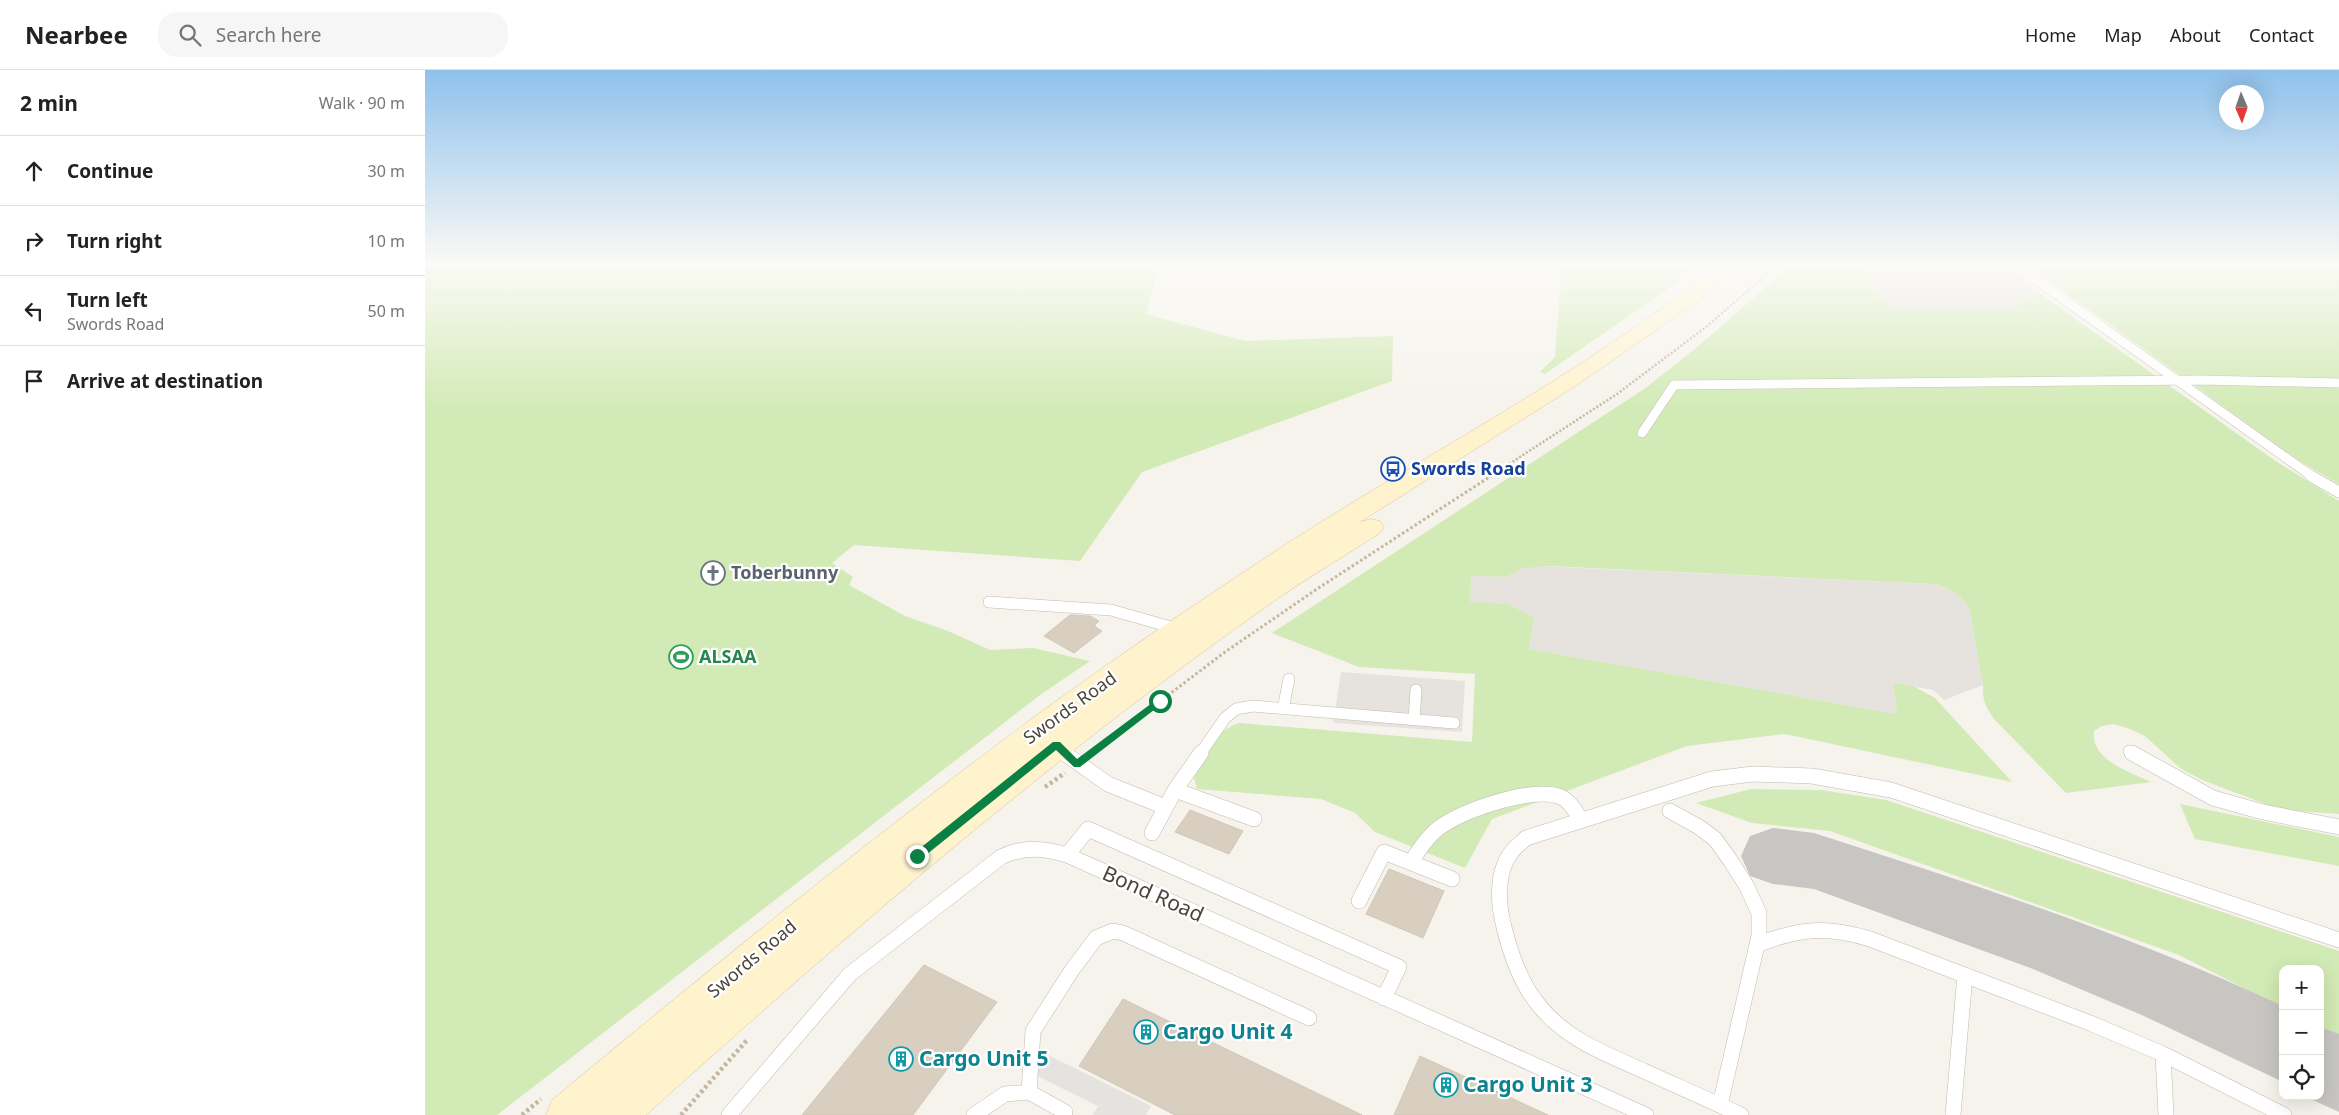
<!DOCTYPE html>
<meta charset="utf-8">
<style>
body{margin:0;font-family:"Noto Sans",sans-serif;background:#f6f6f6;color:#222}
.controls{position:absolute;right:15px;bottom:15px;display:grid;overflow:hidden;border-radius:10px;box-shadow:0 5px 20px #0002}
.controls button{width:45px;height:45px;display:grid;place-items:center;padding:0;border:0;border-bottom:1px solid #e0e0e0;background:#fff;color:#222;font:25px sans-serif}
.compass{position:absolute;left:1794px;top:15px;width:45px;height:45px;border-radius:50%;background:#fff;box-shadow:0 5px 20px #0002;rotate:178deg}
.stop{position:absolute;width:15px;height:15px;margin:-11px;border:4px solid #0b8043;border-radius:50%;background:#fff}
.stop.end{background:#0b8043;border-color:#fff;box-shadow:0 1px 5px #0008}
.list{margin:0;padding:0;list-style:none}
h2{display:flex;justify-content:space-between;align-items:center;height:65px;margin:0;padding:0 20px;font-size:21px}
h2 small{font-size:16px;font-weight:400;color:#767676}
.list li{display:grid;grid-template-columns:32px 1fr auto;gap:15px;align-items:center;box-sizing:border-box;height:70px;padding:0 20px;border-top:1px solid #e0e0e0}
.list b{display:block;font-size:19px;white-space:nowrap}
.list p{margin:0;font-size:16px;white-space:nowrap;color:#767676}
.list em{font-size:16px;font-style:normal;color:#767676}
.icon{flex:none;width:28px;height:28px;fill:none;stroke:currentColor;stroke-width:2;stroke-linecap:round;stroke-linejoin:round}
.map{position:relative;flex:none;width:1914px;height:1045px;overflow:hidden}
header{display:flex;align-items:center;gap:30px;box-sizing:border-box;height:70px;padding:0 25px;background:#fff;border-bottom:1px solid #e0e0e0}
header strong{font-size:24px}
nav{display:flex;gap:28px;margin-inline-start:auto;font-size:18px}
.search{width:350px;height:45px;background:#f6f6f6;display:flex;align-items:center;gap:12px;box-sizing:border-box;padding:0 18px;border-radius:20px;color:#767676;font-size:19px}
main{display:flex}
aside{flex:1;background:#fff}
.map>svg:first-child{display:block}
.industrial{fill:#e6e2dd}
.green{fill:#d2eab5}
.parking{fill:#e5e3e0}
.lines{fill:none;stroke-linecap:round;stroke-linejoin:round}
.taxiway{fill:#c8c6c3;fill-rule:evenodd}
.building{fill:#d8cfc1;stroke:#d3c7b4}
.lane-far2-casing{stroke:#c2bbae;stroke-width:10}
.lane-far1-casing{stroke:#c2bbae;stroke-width:12}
.lane-casing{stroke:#c2bbae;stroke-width:16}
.secondary-casing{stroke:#d6c79b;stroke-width:1}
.path-far2{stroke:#c4b79f;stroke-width:2.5;stroke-dasharray:2 2;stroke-linecap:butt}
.path-far1{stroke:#c4b79f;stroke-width:3;stroke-dasharray:2.5 2.5;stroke-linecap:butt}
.path{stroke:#c4b79f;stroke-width:4.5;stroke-dasharray:3 3;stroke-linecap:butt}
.lane-far2{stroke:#fff;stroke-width:9}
.lane-far1{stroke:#fff;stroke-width:11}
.lane{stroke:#fff;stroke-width:15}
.secondary{fill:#fff3cd;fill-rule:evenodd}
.route{fill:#0b8043}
.labels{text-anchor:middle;stroke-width:4.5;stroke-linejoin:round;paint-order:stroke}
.transit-label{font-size:18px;font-weight:bold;fill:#164399;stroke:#fff;text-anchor:start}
.worship-label{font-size:18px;font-weight:bold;fill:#5b616d;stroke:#fff;text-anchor:start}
.leisure-label{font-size:18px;font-weight:bold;fill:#27864d;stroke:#fff;text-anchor:start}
.street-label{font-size:18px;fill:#4b4439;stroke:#fff}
.near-street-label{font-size:21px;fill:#4b4439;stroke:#fff}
.near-culture-label{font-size:21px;font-weight:bold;fill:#0d838f;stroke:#fff;text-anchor:start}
</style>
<header>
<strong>Nearbee</strong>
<div class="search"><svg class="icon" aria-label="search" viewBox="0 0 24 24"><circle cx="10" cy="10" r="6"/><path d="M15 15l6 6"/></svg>Search here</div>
<nav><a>Home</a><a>Map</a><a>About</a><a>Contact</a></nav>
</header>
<main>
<aside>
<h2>2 min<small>Walk · 90 m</small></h2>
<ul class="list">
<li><svg class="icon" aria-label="ahead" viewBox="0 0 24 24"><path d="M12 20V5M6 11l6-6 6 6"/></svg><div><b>Continue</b></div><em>30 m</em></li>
<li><svg class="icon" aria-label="right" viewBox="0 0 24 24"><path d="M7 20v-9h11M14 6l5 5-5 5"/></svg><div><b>Turn right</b></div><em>10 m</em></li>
<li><svg class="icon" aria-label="left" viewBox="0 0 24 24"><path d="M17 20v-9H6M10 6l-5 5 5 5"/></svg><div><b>Turn left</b><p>Swords Road</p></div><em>50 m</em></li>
<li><svg class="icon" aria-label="arrive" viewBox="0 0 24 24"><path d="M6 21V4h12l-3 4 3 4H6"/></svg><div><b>Arrive at destination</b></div></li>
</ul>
</aside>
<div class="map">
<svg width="1914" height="1045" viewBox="0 0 1914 1045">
<rect width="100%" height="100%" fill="#f6f3ec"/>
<!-- industrial -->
<path class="industrial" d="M1442 194H1579L1614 223 1585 239H1471L1456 231 1443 205Z
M1112 496 1510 514 1533 524 1544 537 1558 615 1519 630 1508 620 1468 613 1472 644 1104 579 1109 548 1097 543 1045 532 1046 506 1082 507 1098 498Z
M916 602 1040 611 1037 662 908 653Z"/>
<!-- green -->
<path class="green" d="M0 194H734L721 244 820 271 968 266 967 311 717 402 655 491 429 475 407 493 428 507 424 515 480 546 523 561 565 580 608 578 665 591 615 625 72 1045H0Z
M1132 194H1269L1250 214 1120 304 1115 302 1130 287 1137 195Z
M1367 194H1442L1443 205 1456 231 1471 239H1585L1614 223 1849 390 1914 431V744L1856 740 1775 709 1755 698 1720 666 1705 659 1689 654 1677 656 1669 661C1665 690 1705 702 1726 712L1641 723 1569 649C1561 637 1557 630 1558 615L1544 537 1533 524 1511 514 1123 496 1098 498 1082 507 1046 506 1045 532 1083 534 1109 548 1104 579 1472 644 1468 613 1488 616 1510 628 1587 712 1360 664 1262 676 1067 749 1040 798 950 762 930 743 896 729 772 719 768 705C780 686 790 660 814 653L1047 672 1050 604 934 597 847 563 1222 317 1277 273Z
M1601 194H1914V414L1874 391Z
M1326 719 1396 720 1461 730 1914 881V967L1895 958V899H1858V938L1754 885 1405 761 1327 753 1271 733Z
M1755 734 1914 767V796L1770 769Z"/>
<!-- parking -->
<path class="parking" d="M623 985 726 1036 721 1045H668L673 1036 610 1005Z"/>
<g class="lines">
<!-- taxiway -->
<path class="taxiway" d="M1348 758 1389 763C1547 814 1707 865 1858 936V1012L1719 946 1608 899 1389 819 1348 814 1325 806 1316 786 1325 766Z
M1895 957 1914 964V1042L1879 1026H1895Z"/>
</g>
<!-- building -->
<path class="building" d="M645 545 665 546 674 551 669 556 677 561 649 583 619 566Z
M765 740 818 761 804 784 750 762Z
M964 799 1019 821 998 868 941 844Z
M499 895 572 932 488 1045H377Z
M698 929 937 1045H750L654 996Z
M995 986 1123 1045H969Z"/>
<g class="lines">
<!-- lane-far2 casing -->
<g class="lane-far2-casing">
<path id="lane-far2" d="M1589 194 1888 407
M1217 363 1249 315 1776 310 1914 313"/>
</g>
<!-- lane-far1 casing -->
<g class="lane-far1-casing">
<path id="lane-far1" d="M1886 406 1914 422
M564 532 686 540 753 559
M858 639 864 609
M989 650 991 620
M632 676 641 684
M1704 681 1709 684
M775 684 800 648 811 639 828 636 1029 653"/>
</g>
<!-- lane casing -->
<g class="lane-casing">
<path id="lane" d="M639 683 683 714 740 737
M1707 683 1788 728 1838 742 1914 757
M750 720 829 749
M1245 741 1274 757 1290 769 1305 790 1321 815 1334 843V866L1295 1035
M727 763 750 720 776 683
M642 785 663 759 974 897 959 928
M986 793C994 779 1004 764 1018 755 1043 739 1108 716 1136 727 1145 731 1151 742 1156 750
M934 831 959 782 1027 809
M1332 875C1374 858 1402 856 1445 869L1665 953 1738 984 1859 1045
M1738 984 1741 1045
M304 1045 425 904 576 787C599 776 618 778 642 785L1221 1045
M549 1045 580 1024 604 1022
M638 1045 640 1042 604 1022 608 961 647 900 671 868 688 861 698 863 884 948
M1316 1045C1284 1030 1252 1016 1219 1001 1183 985 1143 970 1117 939 1097 917 1086 886 1079 857 1073 834 1071 805 1085 784 1089 778 1096 773 1101 768L1287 709 1328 704 1387 706 1466 720 1914 870
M1528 1045 1540 905"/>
</g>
<!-- secondary casing -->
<g class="secondary-casing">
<path id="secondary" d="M1294 194H1315L1273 231 1152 315 935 452 946 449 955 451 959 457 955 463C921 485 885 506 852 529 629 685 423 863 221 1045H121L127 1030C285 899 443 770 608 648 683 593 761 540 840 488 990 389 1154 308 1294 194Z"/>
</g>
<!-- path-far2 -->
<path class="path-far2" d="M1064 407 1192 324 1281 257 1354 194"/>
<!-- path-far1 -->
<path class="path-far1" d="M667 683 800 582 892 519 1066 406"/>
<!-- path -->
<path class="path" d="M620 717 640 703
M97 1045 116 1029
M256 1045 322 970"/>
<!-- lane-far2 -->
<use href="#lane-far2" class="lane-far2"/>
<!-- lane-far1 -->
<use href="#lane-far1" class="lane-far1"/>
<!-- lane -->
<use href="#lane" class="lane"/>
<!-- secondary -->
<use href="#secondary" class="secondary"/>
</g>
<!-- sky -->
<linearGradient id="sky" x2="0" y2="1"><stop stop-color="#8fc1ec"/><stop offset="0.57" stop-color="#fbfaf6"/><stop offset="1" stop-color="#fbfaf6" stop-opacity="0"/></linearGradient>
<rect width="1914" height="341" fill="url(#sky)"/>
<!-- route -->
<path class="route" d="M735 627 738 628V633L655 697H649L631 680 496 789H489V783L628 672H635L652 689Z"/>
<!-- icons -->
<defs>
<g id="bus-ring" transform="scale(1.25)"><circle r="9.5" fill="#fff" stroke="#1a4fb4" stroke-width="1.5"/><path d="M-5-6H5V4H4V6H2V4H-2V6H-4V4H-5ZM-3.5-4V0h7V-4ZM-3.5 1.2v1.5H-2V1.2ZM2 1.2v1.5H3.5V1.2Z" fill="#1a4fb4"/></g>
<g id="church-ring" transform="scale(1.25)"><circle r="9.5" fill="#fff" stroke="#6b7280" stroke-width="1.5"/><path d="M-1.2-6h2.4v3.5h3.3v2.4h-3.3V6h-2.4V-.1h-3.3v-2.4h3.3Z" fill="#6b7280"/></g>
<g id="stadium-ring" transform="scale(1.25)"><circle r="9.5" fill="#fff" stroke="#2e9e5b" stroke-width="1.5"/><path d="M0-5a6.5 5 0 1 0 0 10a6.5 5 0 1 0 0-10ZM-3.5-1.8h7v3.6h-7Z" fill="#2e9e5b"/></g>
<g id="building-ring" transform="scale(1.25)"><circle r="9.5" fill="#fff" stroke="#0f9aa8" stroke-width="1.5"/><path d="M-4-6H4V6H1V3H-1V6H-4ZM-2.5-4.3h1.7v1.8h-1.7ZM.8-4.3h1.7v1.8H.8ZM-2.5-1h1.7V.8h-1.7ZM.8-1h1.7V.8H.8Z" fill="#0f9aa8"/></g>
</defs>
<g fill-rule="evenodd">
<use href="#bus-ring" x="968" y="399"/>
<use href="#church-ring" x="288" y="503"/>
<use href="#stadium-ring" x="256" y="587"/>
<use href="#building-ring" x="721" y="962"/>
<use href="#building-ring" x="476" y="989"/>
<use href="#building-ring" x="1021" y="1015"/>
</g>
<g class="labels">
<!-- transit labels -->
<g class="transit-label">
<text x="986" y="405">Swords Road</text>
</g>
<!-- worship labels -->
<g class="worship-label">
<text x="306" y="509">Toberbunny</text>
</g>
<!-- leisure labels -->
<g class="leisure-label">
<text x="274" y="593">ALSAA</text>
</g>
<!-- street labels -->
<g class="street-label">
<text transform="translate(645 638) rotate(-36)" y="6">Swords Road</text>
<text transform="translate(327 889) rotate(-40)" y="6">Swords Road</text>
</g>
<!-- near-street labels -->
<g class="near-street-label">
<text transform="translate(728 824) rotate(24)" y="7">Bond Road</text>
</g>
<!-- near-culture labels -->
<g class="near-culture-label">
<text x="738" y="969">Cargo Unit 4</text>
<text x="494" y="996">Cargo Unit 5</text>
<text x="1038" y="1022">Cargo Unit 3</text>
</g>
</g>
</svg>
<div class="controls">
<button>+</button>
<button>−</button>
<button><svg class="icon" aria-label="locate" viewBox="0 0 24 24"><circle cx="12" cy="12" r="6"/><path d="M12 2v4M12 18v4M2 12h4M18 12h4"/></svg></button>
</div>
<svg class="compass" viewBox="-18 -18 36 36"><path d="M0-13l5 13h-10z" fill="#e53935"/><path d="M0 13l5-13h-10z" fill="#767676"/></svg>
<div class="stop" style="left:735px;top:631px"></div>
<div class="stop end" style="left:492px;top:786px"></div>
</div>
</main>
